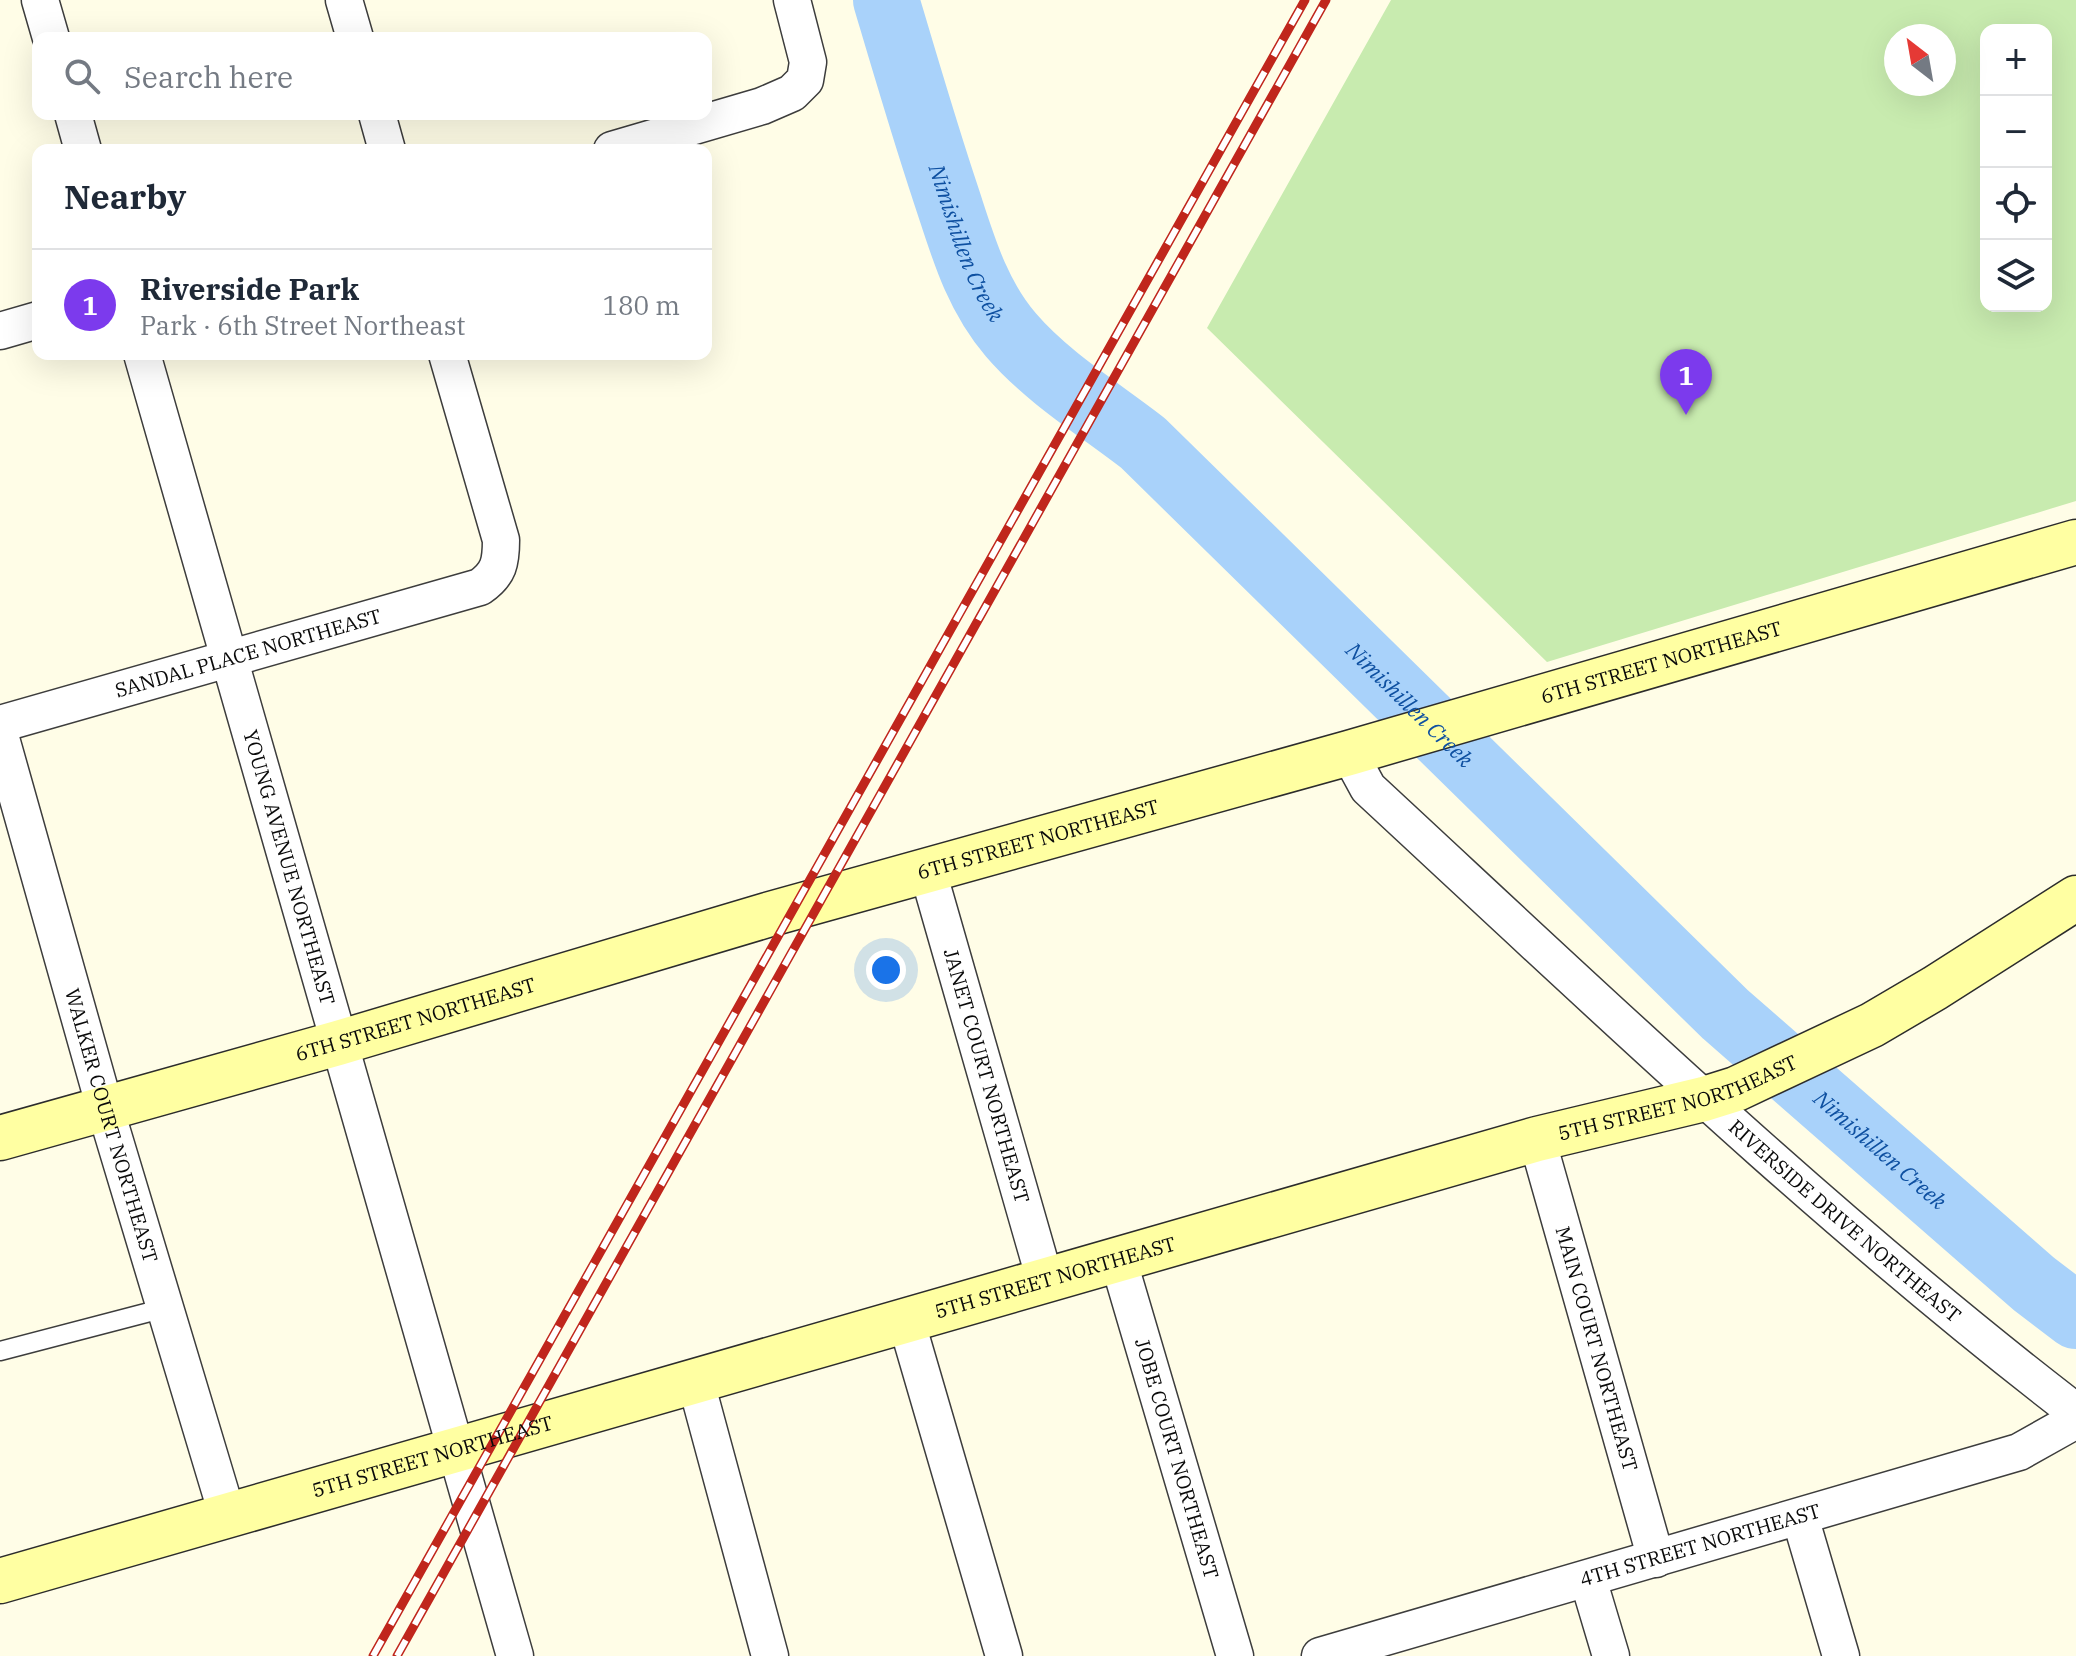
<!DOCTYPE html>
<meta charset="utf-8">
<style>
body{margin:0;font-family:"IBM Plex Serif",serif;background:#f6f6f7;color:#1f2937}
.controls{position:absolute;right:24px;top:24px;display:grid;overflow:hidden;border-radius:16px;box-shadow:0 8px 32px #0002}
.controls button{width:72px;height:72px;display:grid;place-items:center;padding:0;border:0;border-bottom:2px solid #e0e1e3;background:#fff;color:#1f2937;font:40px sans-serif}
.compass{position:absolute;left:1884px;top:24px;width:72px;height:72px;border-radius:50%;background:#fff;box-shadow:0 8px 32px #0002;rotate:329deg}
.you{position:absolute;left:886px;top:970px;width:28px;height:28px;margin:-20px;border:6px solid #fff;border-radius:50%;background:#1a73e8;box-shadow:0 0 0 12px #1a73e833}
.badge{display:grid;place-items:center;width:52px;height:52px;border-radius:50%;background:#7c3aed;color:#fff;font-size:26px;font-weight:700}
.pin{position:absolute;translate:-50% -66px;filter:drop-shadow(0 2px 4px #0008)}
.pin::after{content:'';position:absolute;top:42px;width:28px;height:24px;background:inherit;clip-path:polygon(0 0,100% 0,50% 100%)}
.list{margin:0;padding:0;list-style:none}
h2{display:flex;justify-content:space-between;align-items:center;height:104px;margin:0;padding:0 32px;font-size:34px}
h2 small{font-size:26px;font-weight:400;color:#747a83}
.list li{display:grid;grid-template-columns:52px 1fr auto;gap:24px;align-items:center;box-sizing:border-box;height:112px;padding:0 32px;border-top:2px solid #e0e1e3}
.list b{display:block;font-size:30px;white-space:nowrap}
.list p{margin:0;font-size:26px;white-space:nowrap;color:#747a83}
.list em{font-size:26px;font-style:normal;color:#747a83}
.icon{flex:none;width:44px;height:44px;fill:none;stroke:currentColor;stroke-width:2;stroke-linecap:round;stroke-linejoin:round}
.map{position:relative;flex:none;width:2076px;height:1656px;overflow:hidden}
.search{position:absolute;background:#fff;box-shadow:0 8px 32px #0002;left:32px;top:32px;width:680px;height:88px;display:flex;align-items:center;gap:20px;box-sizing:border-box;padding:0 28px;border-radius:16px;color:#747a83;font-size:30px}
.panel{position:absolute;background:#fff;box-shadow:0 8px 32px #0002;left:32px;top:144px;width:680px;height:216px;border-radius:16px}
.map>svg:first-child{display:block}
.green{fill:#c8ebaf;fill-rule:evenodd}
.lines{fill:none;stroke-linecap:round;stroke-linejoin:round}
.river{stroke:#a9d2fa;stroke-width:66}
.lane-casing{stroke:#3d3d3d;stroke-width:21}
.street-casing{stroke:#3d3d3d;stroke-width:39}
.secondary-casing{stroke:#2c2c2c;stroke-width:47}
.lane{stroke:#fff;stroke-width:18}
.street{stroke:#fff;stroke-width:36}
.secondary{stroke:#ffffa2;stroke-width:44}
.rail-casing{stroke:#c0261c;stroke-width:9}
.rail{stroke:#fff;stroke-width:6;stroke-dasharray:18;stroke-linecap:butt}
.labels{text-anchor:middle;stroke-width:8;stroke-linejoin:round;paint-order:stroke}
.street-label{font-size:20px;fill:#0a0a0a;stroke:#fff}
.water-label{font-size:22px;font-style:italic;fill:#0e50a1;stroke:#fff}
</style>
<div class="map">
<svg width="2076" height="1656" viewBox="0 0 2076 1656">
<rect width="100%" height="100%" fill="#fffde7"/>
<!-- green -->
<path class="green" d="M1391 0H2076V501L1547 662 1207 328ZM1986 30H2046V306H1986ZM1896 36H1944V84H1896Z"/>
<g class="lines">
<!-- river -->
<path class="river" id="s1" d="M886 0C905 64 924 129 945 192 962 243 975 293 1011 335 1047 377 1099 409 1143 443L1725 1014 2034 1284 2076 1316"/>
<!-- lane casing -->
<g class="lane-casing">
<path id="lane" d="M0 1351 165 1308"/>
</g>
<!-- street casing -->
<g class="street-casing">
<g id="street">
<path d="M40 0 51 38"/>
<path d="M344 0 355 38"/>
<path d="M73 114 83 150"/>
<path d="M377 114 387 150"/>
<path d="M612 150 762 106 792 93 805 80 808 62 792 0"/>
<path d="M0 331 38 320"/>
<path id="s2" d="M142 354 515 1656"/>
<path id="s3" d="M0 724 480 587C499 574 501 562 501 540L447 354"/>
<path id="s4" d="M0 735 105 1108 227 1514"/>
<path id="s5" d="M1349 753 1368 788C1599 1002 1826 1220 2076 1412"/>
<path id="s6" d="M928 872 1045 1280"/>
<path id="s7" d="M1537 1139 1656 1559"/>
<path id="s8" d="M1118 1259 1235 1656"/>
<path d="M906 1320 1004 1656"/>
<path d="M695 1379 770 1656"/>
<path d="M1800 1517 1841 1656"/>
<path d="M1588 1579 1611 1656"/>
<path id="s9" d="M1320 1656 2019 1452 2076 1420"/>
</g>
</g>
<!-- secondary casing -->
<g class="secondary-casing">
<g id="secondary">
<path id="s10" d="M0 1138 338 1043 767 915 1349 753 2076 542"/>
<path id="s11" d="M0 1581 1537 1139 1704 1099 1736 1089 1872 1025 1935 988 2076 898"/>
</g>
</g>
<!-- lane -->
<use href="#lane" class="lane"/>
<!-- street -->
<use href="#street" class="street"/>
<!-- secondary -->
<use href="#secondary" class="secondary"/>
<!-- rail casing -->
<g class="rail-casing">
<path id="rail" d="M373 1656 1305 0
M397 1656 1326 0"/>
</g>
<!-- rail -->
<use href="#rail" class="rail"/>
</g>
<g class="labels">
<!-- street labels -->
<g class="street-label">
<text dy="7" stroke="none"><textPath href="#s3" startOffset="258">SANDAL PLACE NORTHEAST</textPath></text>
<text dy="7" stroke="none"><textPath href="#s10" startOffset="1728">6TH STREET NORTHEAST</textPath></text>
<text dy="7" stroke="none"><textPath href="#s10" startOffset="1080">6TH STREET NORTHEAST</textPath></text>
<text dy="7" stroke="none"><textPath href="#s2" startOffset="534">YOUNG AVENUE NORTHEAST</textPath></text>
<text dy="7" stroke="none"><textPath href="#s10" startOffset="432">6TH STREET NORTHEAST</textPath></text>
<text dy="7" stroke="none"><textPath href="#s6" startOffset="212">JANET COURT NORTHEAST</textPath></text>
<text dy="7" stroke="none"><textPath href="#s11" startOffset="1746">5TH STREET NORTHEAST</textPath></text>
<text dy="7" stroke="none"><textPath href="#s4" startOffset="406">WALKER COURT NORTHEAST</textPath></text>
<text dy="7" stroke="none"><textPath href="#s5" startOffset="684">RIVERSIDE DRIVE NORTHEAST</textPath></text>
<text dy="7" stroke="none"><textPath href="#s11" startOffset="1098">5TH STREET NORTHEAST</textPath></text>
<text dy="7" stroke="none"><textPath href="#s7" startOffset="218">MAIN COURT NORTHEAST</textPath></text>
<text dy="7" stroke="none"><textPath href="#s11" startOffset="450">5TH STREET NORTHEAST</textPath></text>
<text dy="7" stroke="none"><textPath href="#s8" startOffset="208">JOBE COURT NORTHEAST</textPath></text>
<text dy="7" stroke="none"><textPath href="#s9" startOffset="396">4TH STREET NORTHEAST</textPath></text>
</g>
<!-- water labels -->
<g class="water-label">
<text dy="8" stroke="none"><textPath href="#s1" startOffset="256">Nimishillen Creek</textPath></text>
<text dy="8" stroke="none"><textPath href="#s1" startOffset="904">Nimishillen Creek</textPath></text>
<text dy="8" stroke="none"><textPath href="#s1" startOffset="1552">Nimishillen Creek</textPath></text>
</g>
</g>
</svg>
<div class="controls">
<button>+</button>
<button>−</button>
<button><svg class="icon" aria-label="locate" viewBox="0 0 24 24"><circle cx="12" cy="12" r="6"/><path d="M12 2v4M12 18v4M2 12h4M18 12h4"/></svg></button>
<button><svg class="icon" aria-label="layers" viewBox="0 0 24 24"><path d="M12 4l9 5-9 5-9-5zM3 14l9 5 9-5"/></svg></button>
</div>
<svg class="compass" viewBox="-18 -18 36 36"><path d="M0-13l5 13h-10z" fill="#e53935"/><path d="M0 13l5-13h-10z" fill="#747a83"/></svg>
<div class="you"></div>
<div class="pin badge" style="left:1686px;top:415px">1</div>
<div class="search"><svg class="icon" aria-label="search" viewBox="0 0 24 24"><circle cx="10" cy="10" r="6"/><path d="M15 15l6 6"/></svg>Search here</div>
<section class="panel">
<h2>Nearby<small></small></h2>
<ul class="list">
<li><span class="badge">1</span><div><b>Riverside Park</b><p>Park · 6th Street Northeast</p></div><em>180 m</em></li>
</ul>
</section>
</div>
